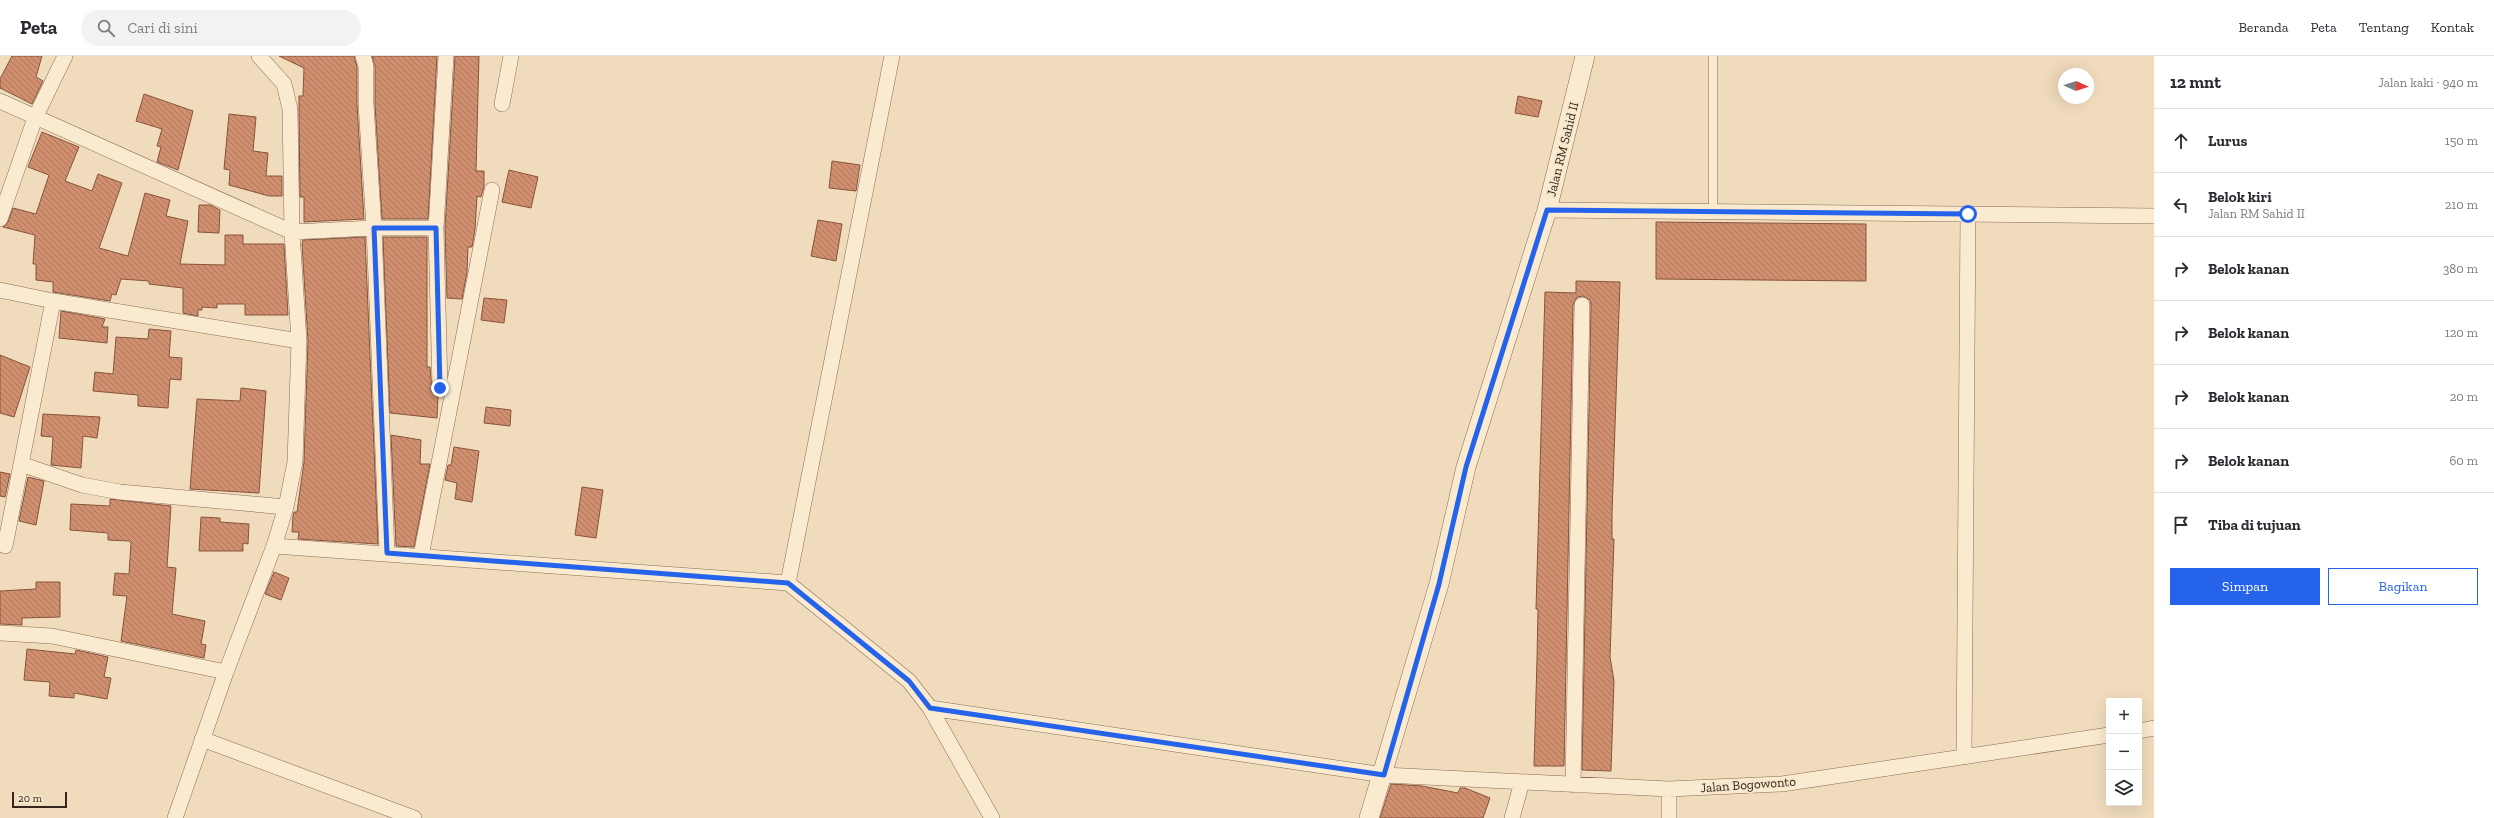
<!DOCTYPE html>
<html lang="id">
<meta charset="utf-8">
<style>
body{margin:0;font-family:"Zilla Slab",serif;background:#f2f2f3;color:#2b2b33}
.controls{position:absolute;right:12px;bottom:12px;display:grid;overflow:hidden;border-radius:0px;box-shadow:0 4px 16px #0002}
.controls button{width:36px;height:36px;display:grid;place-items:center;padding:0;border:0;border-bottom:1px solid #e1e1e2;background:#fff;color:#2b2b33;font:20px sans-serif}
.compass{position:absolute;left:2058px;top:12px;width:36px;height:36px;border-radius:50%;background:#fff;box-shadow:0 4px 16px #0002;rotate:93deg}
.scale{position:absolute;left:12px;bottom:10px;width:55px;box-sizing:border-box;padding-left:4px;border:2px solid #36261b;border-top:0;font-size:11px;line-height:14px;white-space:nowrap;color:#36261b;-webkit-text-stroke:3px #f7e7cc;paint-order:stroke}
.stop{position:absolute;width:12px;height:12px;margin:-9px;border:3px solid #2563eb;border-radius:50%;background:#fff}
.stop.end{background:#2563eb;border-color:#fff;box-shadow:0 1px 4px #0008}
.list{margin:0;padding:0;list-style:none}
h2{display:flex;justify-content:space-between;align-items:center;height:52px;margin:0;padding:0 16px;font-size:17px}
h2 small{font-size:13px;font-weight:400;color:#7c7c81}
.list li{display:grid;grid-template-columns:26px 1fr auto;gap:12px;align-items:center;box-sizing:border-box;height:64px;padding:0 16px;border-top:1px solid #e1e1e2}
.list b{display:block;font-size:15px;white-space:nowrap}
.list p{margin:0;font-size:13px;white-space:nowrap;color:#7c7c81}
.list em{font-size:13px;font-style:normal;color:#7c7c81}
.actions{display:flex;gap:8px;padding:12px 16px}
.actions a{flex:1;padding:9px 0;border:1px solid #2563eb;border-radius:0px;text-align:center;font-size:14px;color:#2563eb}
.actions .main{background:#2563eb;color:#fff}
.icon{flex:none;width:22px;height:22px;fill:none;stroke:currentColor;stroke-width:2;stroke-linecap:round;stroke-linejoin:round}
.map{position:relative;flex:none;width:2154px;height:762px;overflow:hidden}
header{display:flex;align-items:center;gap:24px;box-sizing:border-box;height:56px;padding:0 20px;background:#fff;border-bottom:1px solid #e1e1e2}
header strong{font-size:19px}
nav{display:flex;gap:22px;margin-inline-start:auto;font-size:14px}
.search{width:280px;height:36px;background:#f2f2f3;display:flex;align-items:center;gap:10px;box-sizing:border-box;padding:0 14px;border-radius:22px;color:#7c7c81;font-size:15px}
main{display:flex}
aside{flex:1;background:#fff}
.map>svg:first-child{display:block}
.building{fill:url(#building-back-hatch);stroke:#88533a}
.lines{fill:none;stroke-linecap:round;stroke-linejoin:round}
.service-casing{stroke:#886c55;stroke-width:9}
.minor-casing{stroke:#886c55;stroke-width:16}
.tertiary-casing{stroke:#886c55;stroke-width:20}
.service{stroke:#faead0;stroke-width:8}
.minor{stroke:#faead0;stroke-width:15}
.tertiary{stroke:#faead0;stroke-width:19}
.route{stroke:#2563eb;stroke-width:5}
.labels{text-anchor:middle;stroke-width:4;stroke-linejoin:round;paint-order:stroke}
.street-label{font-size:13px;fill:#36261b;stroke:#f7e7cc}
</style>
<header>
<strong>Peta</strong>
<div class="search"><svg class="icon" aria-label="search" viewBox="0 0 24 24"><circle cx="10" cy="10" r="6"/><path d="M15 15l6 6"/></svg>Cari di sini</div>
<nav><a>Beranda</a><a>Peta</a><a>Tentang</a><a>Kontak</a></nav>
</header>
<main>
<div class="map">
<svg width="2154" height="762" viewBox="0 0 2154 762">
<defs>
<pattern id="building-back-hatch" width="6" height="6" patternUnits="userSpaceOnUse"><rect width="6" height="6" fill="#d09070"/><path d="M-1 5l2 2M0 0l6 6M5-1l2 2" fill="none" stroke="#aa755b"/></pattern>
</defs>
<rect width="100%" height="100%" fill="#f0dcbc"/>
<!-- building -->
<path class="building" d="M12 0H42L36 21 43 25 32 48 0 32V23Z
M279 0H354L357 11V49L364 163 304 166V141H300L299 56V40H303L304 12Z
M372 0H437L428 163H382L375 48V10Z
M455 0H479L476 115H484V131L481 141 477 140 475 173 472 191H468L467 216 462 243 447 242 445 172Z
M144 38 193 55 178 114 157 106 161 91 157 90 162 73 136 65Z
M1518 40 1542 45 1538 61 1515 57Z
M229 58 256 61 253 95 268 97 266 120H282V140H269L229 129 230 114 224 113Z
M42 76 79 91 65 125 92 135 98 118 122 127 99 192 128 200 145 137 170 144 166 160 188 165 180 208 225 209V179H243V188H284L288 259H245V248H217V252L202 251V254H198V260L183 257V232L149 228V225L121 223 116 239 112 238 110 245 53 236V226L36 224V208H33L35 179 3 171 8 166 13 152 36 158 49 119 28 111Z
M832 105 860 109 856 135 829 132Z
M509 114 538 121 531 152 502 146Z
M199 149H210L220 154 219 177 198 176Z
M818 164 842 168 836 205 811 200Z
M1656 166 1866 168V225L1656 223Z
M365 181 378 488 298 483 299 476H292L293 460 294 456H297L304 406 308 285 302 188 303 184Z
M383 181H427V311H430L432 336 438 340 437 362 390 357Z
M1576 225 1620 226 1612 458V483H1614L1610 601 1614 625 1611 715 1582 714 1591 249 1590 244 1583 240 1577 241 1573 249 1564 710H1534L1537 603 1538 553H1536L1545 236 1576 237Z
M484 242 507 244 504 267 481 264Z
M61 255 105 263 102 271H108L107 287 59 282Z
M149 273 171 275 169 301 182 302 181 324 170 323 168 352 138 350V339L93 335 95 316 113 318 116 281 148 283Z
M0 299 30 311 14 361 0 357Z
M241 332 266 335 259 437 190 433 197 343 240 345Z
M486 351 511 354 510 370 484 367Z
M43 358 100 361 97 382 83 380 81 412 51 409 53 381 41 380Z
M391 379 421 384 420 408H430L414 491 396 490Z
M454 391 479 395 472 446 455 443 457 427 445 424 448 409H451Z
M0 416 10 418 5 441 0 440Z
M28 421 44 425 36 469 19 465Z
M582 431 603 434 596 482 575 479Z
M110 443 171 450 167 511 176 512 172 558 205 565 201 588 206 589 204 602 121 585 127 540 113 539 115 517 129 518 131 487 129 485 108 484V477L70 474 71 448 110 450Z
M201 461 220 462V466L249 468 248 488 243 487V495H199Z
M274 516 289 522 281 544 265 538Z
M36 526H60V561L22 562V569L0 568V535L36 533Z
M27 593 75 598 76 594 108 601 104 621 111 622 107 643 74 637V642L49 640 50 626 24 624Z
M1391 728 1422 730 1458 737 1460 732H1465L1490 742 1483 762H1380Z"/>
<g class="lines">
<!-- service casing -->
<g class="service-casing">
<path id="service" d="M1713 154V0"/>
</g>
<!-- minor casing -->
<g class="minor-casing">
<path id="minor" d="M363 0 366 10V48L374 172 387 497
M0 45 292 176 374 172H436
M502 48 511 0
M1547 154 2154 160
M0 163 35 62 65 0
M0 234 53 245 299 285
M440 332 436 172 446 0
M21 408 82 429 120 436 286 451
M5 490 53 245
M274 490 788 527 909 625 930 652 992 762
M421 500 492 134
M788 527 892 0
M0 577 52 580 226 616
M930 652 1384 719 1669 733 1782 728 2109 679
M2139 675 2154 672
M202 683 414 762
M1964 701 1968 158
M1573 729 1582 249
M175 762 226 616 274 490 286 451 295 406 299 285 292 176 290 53 284 28 259 0
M1512 762 1522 726
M1669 762V733"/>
</g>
<!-- tertiary casing -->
<g class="tertiary-casing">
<path id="tertiary" d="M1369 762 1439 528 1466 411 1547 154 1585 0"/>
</g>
<!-- service -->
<use href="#service" class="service"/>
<!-- minor -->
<use href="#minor" class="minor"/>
<!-- tertiary -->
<use href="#tertiary" class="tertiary"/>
</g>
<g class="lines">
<!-- route -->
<path class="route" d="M440 332 436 172H374L387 497 788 527 909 625 930 652 1384 719 1439 528 1466 411 1547 154 1968 158"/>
</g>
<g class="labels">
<!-- street labels -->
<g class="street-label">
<text transform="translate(1562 93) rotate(-76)" y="5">Jalan RM Sahid II</text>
<text transform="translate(1748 728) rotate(-4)" y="5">Jalan Bogowonto</text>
</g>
</g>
</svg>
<div class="controls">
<button>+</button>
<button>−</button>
<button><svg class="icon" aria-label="layers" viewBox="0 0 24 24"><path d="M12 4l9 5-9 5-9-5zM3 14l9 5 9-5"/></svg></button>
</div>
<svg class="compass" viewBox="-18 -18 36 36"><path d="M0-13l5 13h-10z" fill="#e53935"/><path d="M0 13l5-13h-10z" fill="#7c7c81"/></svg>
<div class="scale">20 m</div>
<div class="stop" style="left:1968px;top:158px"></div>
<div class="stop end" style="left:440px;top:332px"></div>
</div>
<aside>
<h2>12 mnt<small>Jalan kaki · 940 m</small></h2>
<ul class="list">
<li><svg class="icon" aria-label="ahead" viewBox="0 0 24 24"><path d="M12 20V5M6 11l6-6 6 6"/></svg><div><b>Lurus</b></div><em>150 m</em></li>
<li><svg class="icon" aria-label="left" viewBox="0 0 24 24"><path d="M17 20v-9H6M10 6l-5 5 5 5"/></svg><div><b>Belok kiri</b><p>Jalan RM Sahid II</p></div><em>210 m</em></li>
<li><svg class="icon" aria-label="right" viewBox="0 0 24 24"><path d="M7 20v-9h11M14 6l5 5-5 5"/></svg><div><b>Belok kanan</b></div><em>380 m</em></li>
<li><svg class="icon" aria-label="right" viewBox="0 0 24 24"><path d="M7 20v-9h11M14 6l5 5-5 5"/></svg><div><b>Belok kanan</b></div><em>120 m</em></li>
<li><svg class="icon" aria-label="right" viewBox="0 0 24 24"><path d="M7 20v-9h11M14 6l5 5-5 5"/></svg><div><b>Belok kanan</b></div><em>20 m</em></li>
<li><svg class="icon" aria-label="right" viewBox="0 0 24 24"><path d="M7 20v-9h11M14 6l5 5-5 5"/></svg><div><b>Belok kanan</b></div><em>60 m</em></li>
<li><svg class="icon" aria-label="arrive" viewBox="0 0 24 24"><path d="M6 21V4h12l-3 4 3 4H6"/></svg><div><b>Tiba di tujuan</b></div></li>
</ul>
<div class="actions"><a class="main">Simpan</a><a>Bagikan</a></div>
</aside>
</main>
